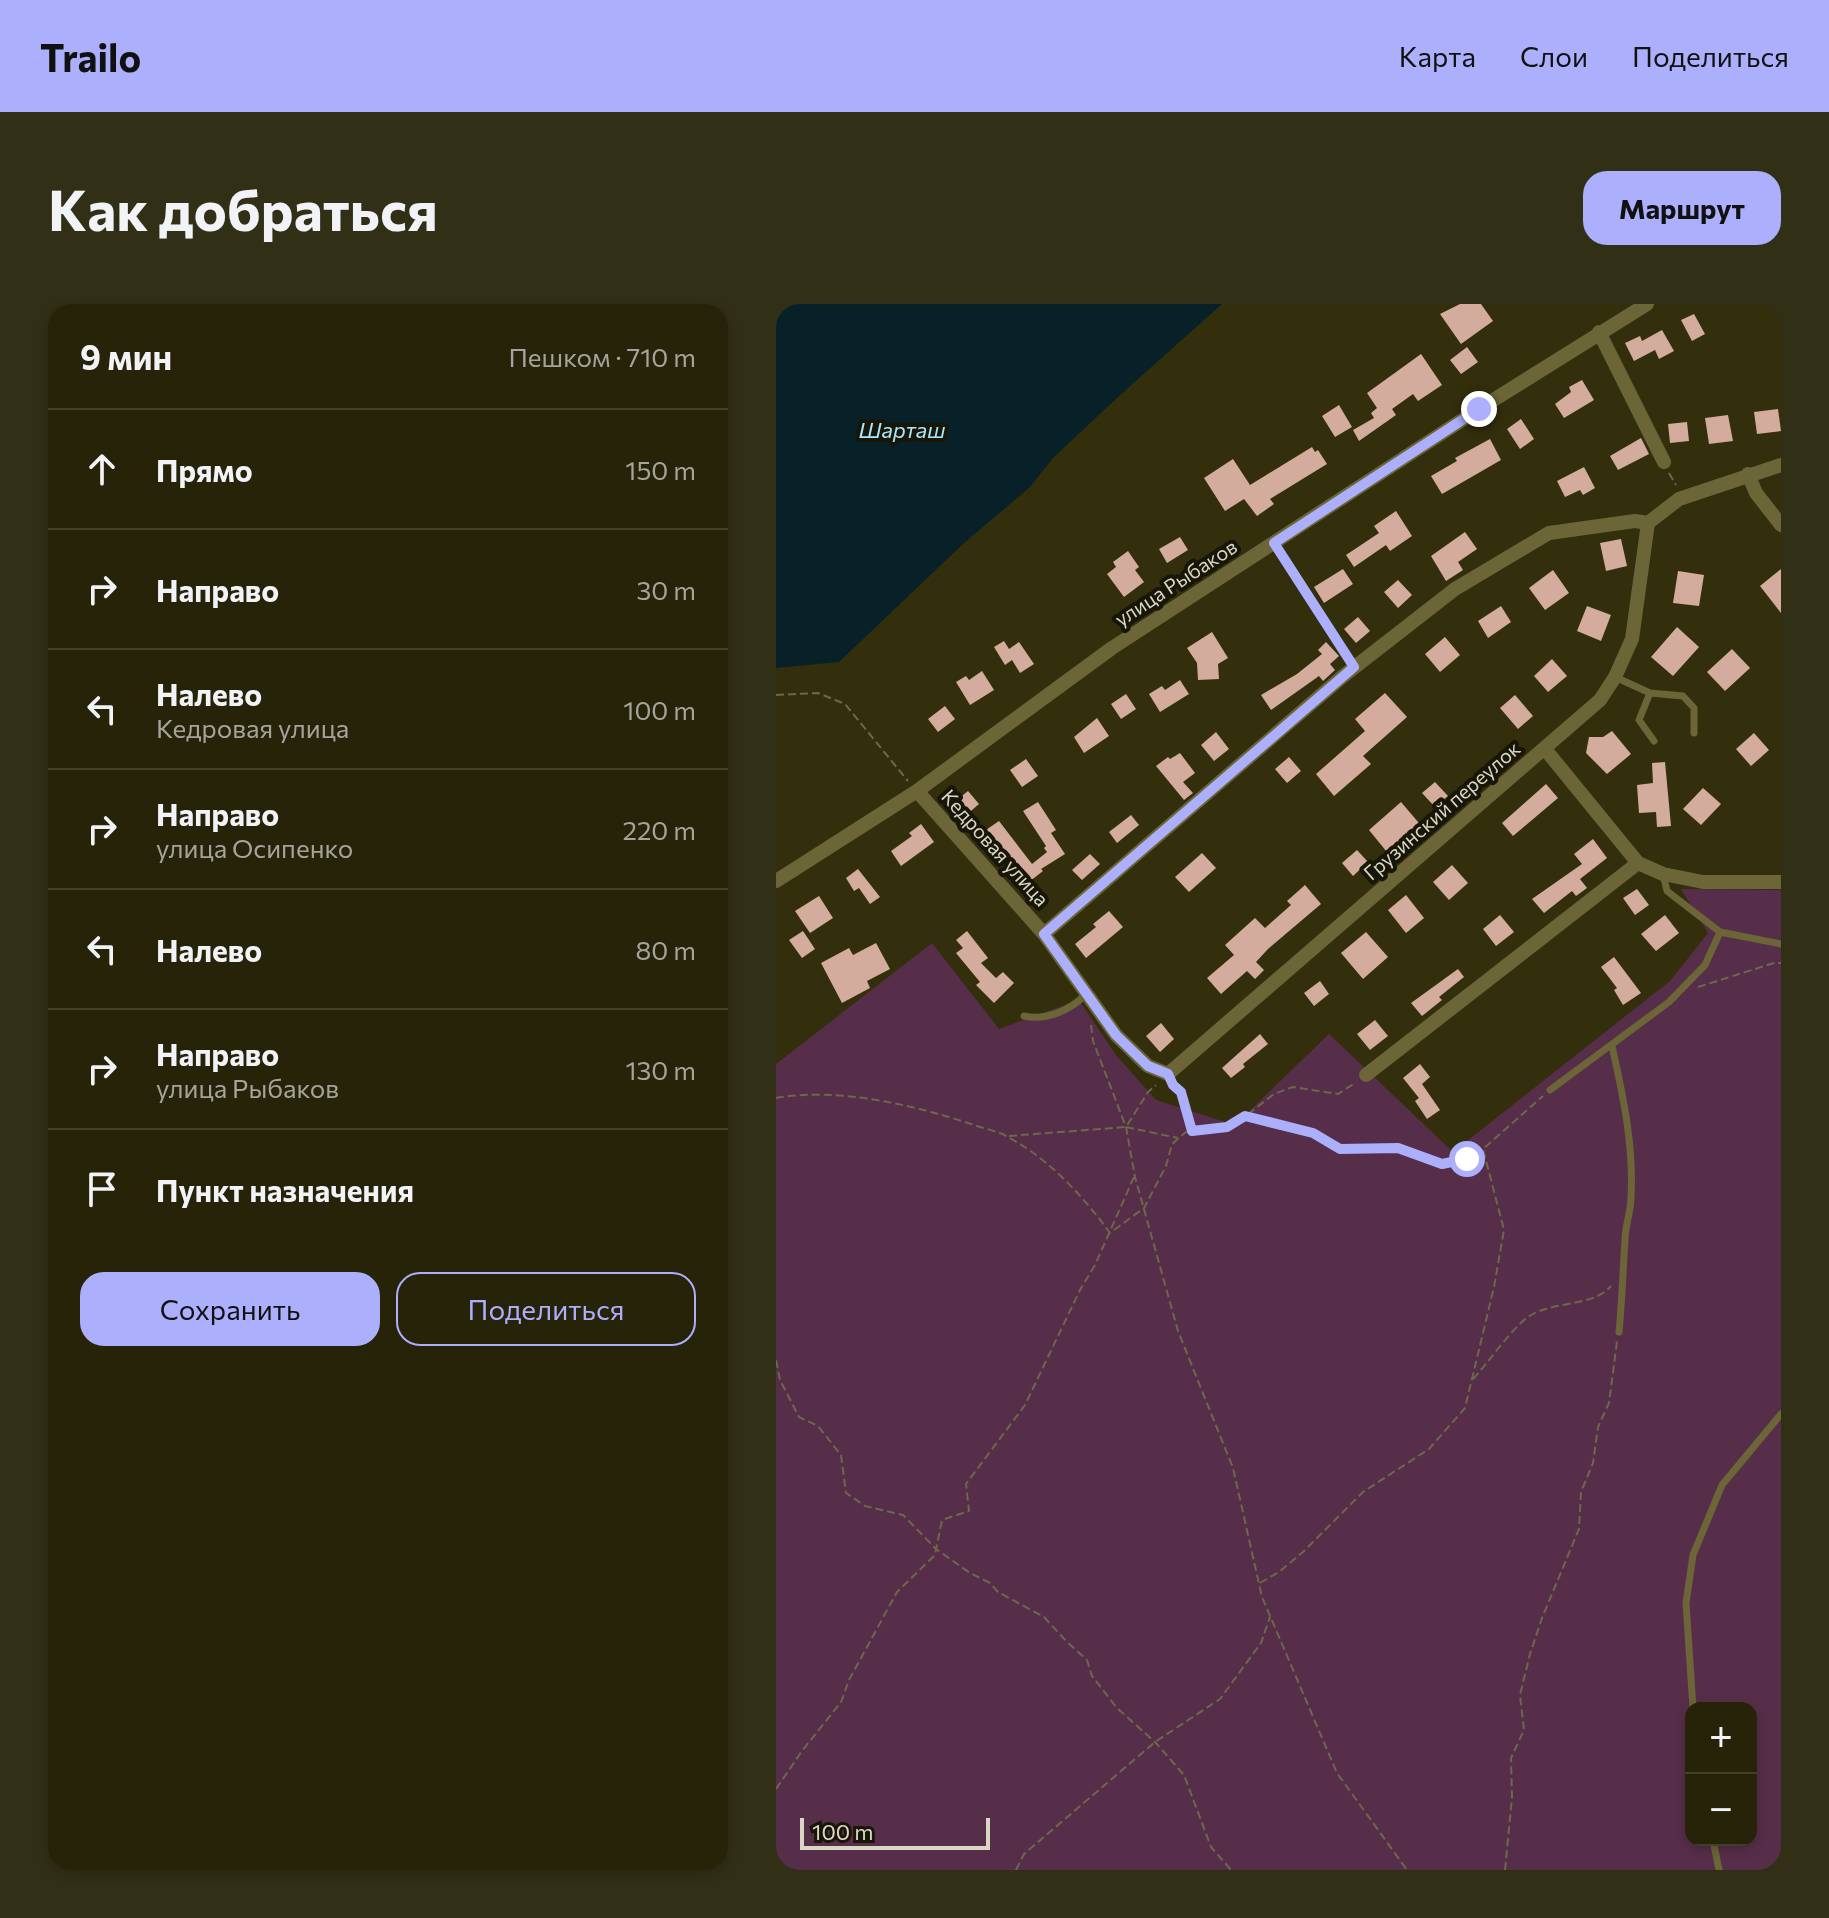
<!DOCTYPE html>
<html lang="ru">
<meta charset="utf-8">
<style>
body{margin:0;font-family:Commissioner,sans-serif;background:#322f17;color:#f1f3f6}
.controls{position:absolute;right:24px;bottom:24px;display:grid;overflow:hidden;border-radius:16px;box-shadow:0 4px 12px #0003}
.controls button{width:72px;height:72px;display:grid;place-items:center;padding:0;border:0;border-bottom:2px solid #42402a;background:#262309;color:#f1f3f6;font:40px sans-serif}
.scale{position:absolute;left:24px;bottom:20px;width:190px;box-sizing:border-box;padding-left:8px;border:4px solid #d9d7c3;border-top:0;font-size:22px;line-height:28px;white-space:nowrap;color:#d9d7c3;-webkit-text-stroke:6px #181608;paint-order:stroke}
.stop{position:absolute;width:24px;height:24px;margin:-18px;border:6px solid #acaffb;border-radius:50%;background:#fff}
.stop.end{background:#acaffb;border-color:#fff;box-shadow:0 2px 8px #0008}
.list{margin:0;padding:0;list-style:none}
h2{display:flex;justify-content:space-between;align-items:center;height:104px;margin:0;padding:0 32px;font-size:34px}
h2 small{font-size:26px;font-weight:400;color:#a4a49c}
.list li{display:grid;grid-template-columns:52px 1fr auto;gap:24px;align-items:center;box-sizing:border-box;height:120px;padding:0 32px;border-top:2px solid #42402a}
.list b{display:block;font-size:30px;white-space:nowrap}
.list p{margin:0;font-size:26px;white-space:nowrap;color:#a4a49c}
.list em{font-size:26px;font-style:normal;color:#a4a49c}
.actions{display:flex;gap:16px;padding:24px 32px}
.actions a{flex:1;padding:18px 0;border:2px solid #acaffb;border-radius:24px;text-align:center;font-size:28px;color:#acaffb}
.actions .main{background:#acaffb;color:#111}
.icon{flex:none;width:44px;height:44px;fill:none;stroke:currentColor;stroke-width:2;stroke-linecap:round;stroke-linejoin:round}
.map{position:relative;flex:none;width:1005px;height:1566px;overflow:hidden;border-radius:24px}
header{display:flex;align-items:center;gap:48px;box-sizing:border-box;height:112px;padding:0 40px;background:#acaffb;color:#111}
header strong{font-size:38px}
nav{display:flex;gap:44px;margin-inline-start:auto;font-size:28px}
.intro{display:flex;align-items:center;justify-content:space-between;box-sizing:border-box;height:192px;padding:0 48px}
h1{margin:0;font-size:56px}
.button{padding:20px 36px;border-radius:24px;background:#acaffb;color:#111;font-size:28px;font-weight:700}
main{display:flex;gap:48px;padding:0 48px}
aside{flex:1;background:#262309;border-radius:24px;box-shadow:0 4px 12px #0003}
.map>svg:first-child{display:block}
.green{fill:#572e49;fill-rule:evenodd}
.water{fill:#082129}
.building{fill:#d4ac9d}
.lines{fill:none;stroke-linecap:round;stroke-linejoin:round}
.path{stroke:#6c684a;stroke-width:2;stroke-dasharray:8 4;stroke-linecap:butt}
.lane{stroke:#6b6537;stroke-width:7}
.street{stroke:#6b6537;stroke-width:14}
.route{stroke:#acaffb;stroke-width:10}
.labels{text-anchor:middle;stroke-width:8;stroke-linejoin:round;paint-order:stroke}
.street-label{font-size:20px;fill:#d9d7c3;stroke:#181608}
.water-label{font-size:22px;font-style:italic;fill:#a9e7fd;stroke:#181608}
</style>
<header>
<strong>Trailo</strong>
<nav><a>Карта</a><a>Слои</a><a>Поделиться</a></nav>
</header>
<div class="intro"><h1>Как добраться</h1><a class="button">Маршрут</a></div>
<main>
<aside>
<h2>9 мин<small>Пешком · 710 m</small></h2>
<ul class="list">
<li><svg class="icon" aria-label="ahead" viewBox="0 0 24 24"><path d="M12 20V5M6 11l6-6 6 6"/></svg><div><b>Прямо</b></div><em>150 m</em></li>
<li><svg class="icon" aria-label="right" viewBox="0 0 24 24"><path d="M7 20v-9h11M14 6l5 5-5 5"/></svg><div><b>Направо</b></div><em>30 m</em></li>
<li><svg class="icon" aria-label="left" viewBox="0 0 24 24"><path d="M17 20v-9H6M10 6l-5 5 5 5"/></svg><div><b>Налево</b><p>Кедровая улица</p></div><em>100 m</em></li>
<li><svg class="icon" aria-label="right" viewBox="0 0 24 24"><path d="M7 20v-9h11M14 6l5 5-5 5"/></svg><div><b>Направо</b><p>улица Осипенко</p></div><em>220 m</em></li>
<li><svg class="icon" aria-label="left" viewBox="0 0 24 24"><path d="M17 20v-9H6M10 6l-5 5 5 5"/></svg><div><b>Налево</b></div><em>80 m</em></li>
<li><svg class="icon" aria-label="right" viewBox="0 0 24 24"><path d="M7 20v-9h11M14 6l5 5-5 5"/></svg><div><b>Направо</b><p>улица Рыбаков</p></div><em>130 m</em></li>
<li><svg class="icon" aria-label="arrive" viewBox="0 0 24 24"><path d="M6 21V4h12l-3 4 3 4H6"/></svg><div><b>Пункт назначения</b></div></li>
</ul>
<div class="actions"><a class="main">Сохранить</a><a>Поделиться</a></div>
</aside>
<div class="map">
<svg width="1005" height="1566" viewBox="0 0 1005 1566">
<rect width="100%" height="100%" fill="#332f0c"/>
<!-- green -->
<path class="green" d="M905 585 1005 586V1566H0V760L156 639 223 725 303 696 340 751 380 796 459 821 553 730 677 848 894 677 932 629ZM915 1404H975V1536H915Z"/>
<!-- water -->
<path class="water" d="M0 0H446L342 93 277 154 254 183 187 240 63 358 0 364Z"/>
<!-- building -->
<path class="building" d="M684 0H705L717 17 685 40 664 10Z
M918 10 929 30 916 37 905 16Z
M886 26 898 47 883 55 879 46 858 57 849 39 864 32 866 37Z
M691 43 702 58 685 70 674 56Z
M645 50 666 81 642 97 637 90 616 105 620 111 583 137 577 126 598 114 595 109 601 104 591 89Z
M806 76 818 96 788 114 779 100 795 88 793 83Z
M563 101 576 123 559 133 546 112Z
M1002 105 1005 127 981 130 978 108Z
M952 111 957 137 933 140 929 114Z
M745 115 758 135 744 145 731 125Z
M911 118 913 137 894 139 892 120Z
M865 134 873 150 842 166 834 152Z
M714 135 725 156 666 190 655 172 681 157 679 154Z
M536 143 539 148 542 146 551 160 494 195 498 200 481 212 468 195 449 207 428 174 457 155 474 181Z
M808 163 819 184 807 191 804 186 789 193 781 177Z
M620 207 636 232 614 247 610 241 578 263 570 251 603 229 598 222Z
M689 228 701 245 682 258 687 266 670 277 655 252Z
M404 233 412 246 391 259 383 245Z
M845 235 851 262 830 267 824 239Z
M352 247 363 263 359 266 368 278 348 293 331 270 340 263 337 258Z
M567 265 577 280 548 299 538 283Z
M1005 265V309L984 282Z
M777 266 793 289 769 306 753 284Z
M902 267 928 271 923 302 897 299Z
M622 276 636 291 622 304 608 288Z
M725 302 735 318 712 334 702 317Z
M811 302 835 311 825 337 801 327Z
M582 313 594 327 580 339 568 325Z
M901 323 923 343 897 372 875 353Z
M436 328 452 354 442 360 443 375 422 376 421 359 411 344Z
M669 333 684 351 664 368 649 350Z
M228 337 233 345 243 338 258 360 244 369 236 356 229 361 218 343Z
M550 338 563 352 554 360 559 366 547 377 543 372 495 406 485 391 521 370 546 350 542 346Z
M956 345 974 364 949 387 931 368Z
M776 355 791 372 772 388 758 372Z
M206 367 218 386 194 401 180 378 190 372 193 376Z
M404 376 413 390 384 408 373 390 386 382 389 386Z
M609 389 631 413 587 452 595 460 558 492 540 470 589 427 579 415Z
M350 390 360 405 345 415 335 400Z
M739 391 757 412 742 425 724 404Z
M169 402 179 415 162 428 152 415Z
M321 414 333 432 308 449 298 433Z
M836 427 855 450 831 470 810 449 813 433H827Z
M440 428 453 445 438 457 425 441Z
M978 429 993 446 975 462 960 445Z
M404 449 419 469 407 478 417 489 408 496 380 462 392 453 394 455Z
M513 453 525 467 511 479 499 465Z
M250 455 262 472 246 483 234 466Z
M889 458 895 522 881 523 880 508 863 509 861 481 877 479 876 459Z
M659 478 672 492 659 503 646 489Z
M770 480 782 494 737 532 726 519Z
M927 484 945 500 925 521 907 505Z
M192 487 203 500 189 512 177 499Z
M262 498 280 526 275 529 289 550 265 565 267 567 249 581 207 528 223 517 256 560 271 548 268 544 270 542 247 507Z
M625 498 648 525 615 553 593 526Z
M355 511 363 521 341 539 333 528Z
M145 520 158 538 125 562 115 547 136 532 133 529Z
M817 535 831 554 804 575 811 584 800 592 796 587 768 609 756 595 806 560 798 550Z
M581 546 592 558 577 572 566 559Z
M426 549 440 564 413 588 399 573Z
M314 550 324 560 306 576 296 566Z
M676 561 692 579 673 596 657 578Z
M82 565 104 593 94 600 83 584 78 587 70 574Z
M529 581 545 600 492 645 480 658 488 666 479 675 471 667 445 690 431 674 458 651 449 641 479 614 489 624 515 601 511 597Z
M861 585 873 601 859 611 847 594Z
M630 591 648 614 630 629 612 606Z
M43 592 57 614 34 629 19 607Z
M333 607 347 623 310 654 299 640 320 623 317 620Z
M724 611 738 628 720 642 707 625Z
M889 611 903 629 880 647 865 630Z
M27 627 39 645 26 654 13 636Z
M191 627 212 654 205 659 220 674 227 668 238 679 218 699 200 681 204 678 180 649 187 644 180 636Z
M590 628 612 653 587 675 565 649Z
M100 639 114 665 91 677 94 684 66 699 45 659 73 644 77 651Z
M838 653 865 689 847 701 838 686 841 684 825 663Z
M682 665 688 673 663 693 666 696 646 712 635 699Z
M544 677 553 690 538 702 528 689Z
M599 716 612 732 594 746 581 730Z
M385 719 398 735 384 748 370 732Z
M484 730 492 740 467 760 469 763 455 774 446 764Z
M644 760 654 773 646 780 664 806 651 815 639 797 643 794 627 774Z"/>
<g class="lines">
<!-- path -->
<path class="path" d="M893 169 900 181
M505 250 571 352
M0 391 42 389 69 400 132 477
M922 683 998 659H1005
M315 721 317 737 350 823 359 873 402 1027 457 1164 486 1293 561 1469 631 1566
M399 782 405 788 416 827
M0 794C62 783 138 801 198 821 209 825 222 827 232 833 273 855 307 892 334 929L368 904 390 862 396 840 410 828 451 823 462 818 498 790 517 783 562 790 579 779
M469 812 537 829 564 845 622 844 666 860 691 855 706 845
M350 823 402 834
M233 832 350 823 372 788 380 781
M0 1056 4 1076 23 1113 42 1122 65 1151 70 1189 89 1202 127 1211 160 1245 194 1269 214 1279 222 1288 268 1313 291 1338 311 1356 316 1372 341 1404 379 1438 408 1471 435 1543 455 1566
M697 1075C711 1060 737 1023 752 1013 776 996 816 1004 835 982
M484 1279 503 1268 527 1248 587 1188 653 1145 689 1104 718 983 728 926 707 845 767 792
M0 1485 26 1447 65 1398 73 1376 121 1288 159 1251 166 1216 193 1207 190 1180 249 1101 304 986 319 961 358 873
M240 1566 248 1550 379 1438 444 1395 485 1339 494 1313
M729 1566 736 1493 735 1454 748 1426 744 1391 754 1350 766 1314 803 1225 805 1188 817 1159 822 1123 833 1099 841 1037"/>
<!-- lane -->
<path class="lane" d="M839 373 874 389
M878 437 863 416 874 389 907 392 918 404V429
M887 570 891 587 944 628 1005 640
M248 712C270 717 295 706 310 690
M836 742C847 791 858 843 855 893 855 908 849 922 849 936 847 966 846 997 843 1028
M774 786 893 698 929 661 944 628
M917 1404 910 1299 917 1251 946 1181 1005 1110
M937 1536 943 1566"/>
<!-- street -->
<path class="street" d="M823 28 888 158
M972 170 980 189 1005 221
M769 445 862 559 887 570 927 578H1005
M141 487 268 630 340 731 372 762 392 770 824 396 839 373 856 335 872 219
M0 577 141 487 336 344 703 105 871 0
M268 630 566 373 679 285 773 229 859 217 872 219 903 195 1005 161
M590 771 862 559"/>
</g>
<g class="lines">
<!-- route -->
<path class="route" d="M691 855 666 860 622 844 564 845 537 829 469 812 451 823 416 827 405 788 397 781 392 770 372 762 340 731 268 630 578 363 498 239 703 105"/>
</g>
<g class="labels">
<!-- street labels -->
<g class="street-label">
<text transform="translate(400 279) rotate(-33)" y="7">улица Рыбаков</text>
<text transform="translate(666 507) rotate(-41)" y="7">Грузинский переулок</text>
<text transform="translate(219 544) rotate(48)" y="7">Кедровая улица</text>
</g>
<!-- water labels -->
<g class="water-label">
<text x="126" y="134">Шарташ</text>
</g>
</g>
</svg>
<div class="controls">
<button>+</button>
<button>−</button>
</div>
<div class="scale">100 m</div>
<div class="stop" style="left:691px;top:855px"></div>
<div class="stop end" style="left:703px;top:105px"></div>
</div>
</main>
